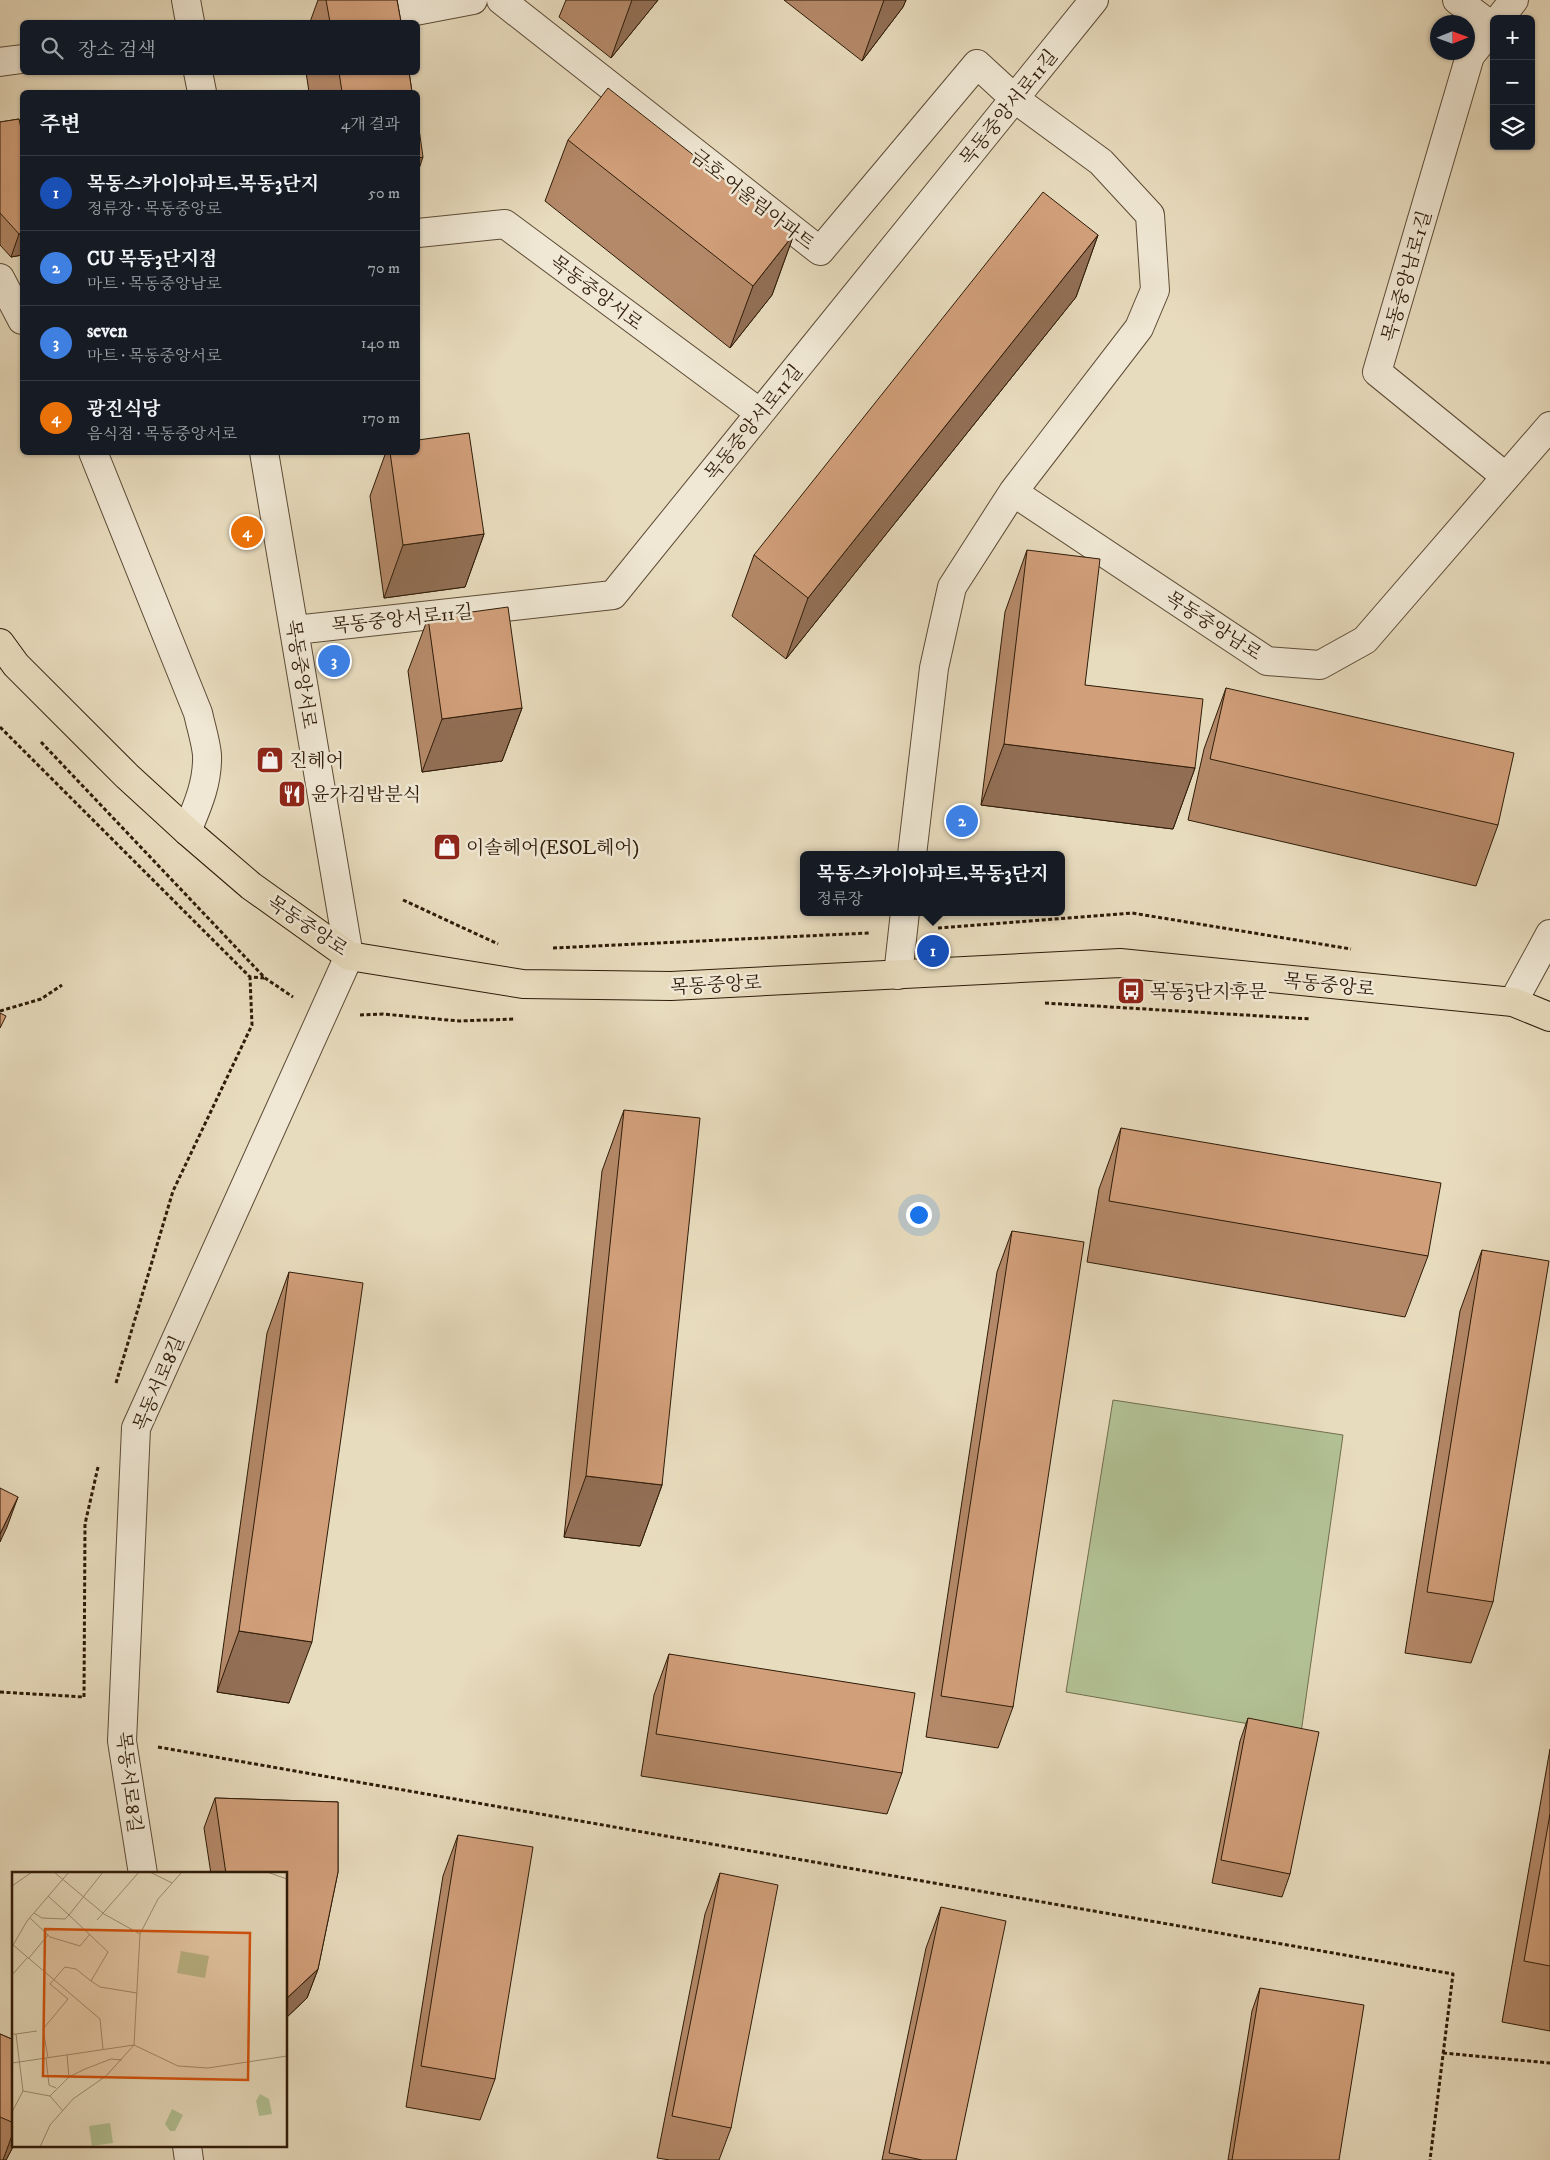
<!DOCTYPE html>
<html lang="ko">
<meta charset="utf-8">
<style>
body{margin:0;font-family:"IM FELL DW Pica","Noto Serif KR",serif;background:#242831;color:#f1f3f6}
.controls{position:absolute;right:15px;top:15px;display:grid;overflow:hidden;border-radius:8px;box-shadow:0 1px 4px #0004}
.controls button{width:45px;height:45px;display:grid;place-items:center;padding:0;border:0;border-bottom:1px solid #363941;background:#171b24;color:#f1f3f6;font:25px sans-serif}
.compass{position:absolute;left:1430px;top:15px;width:45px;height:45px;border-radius:50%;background:#171b24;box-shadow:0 1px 4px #0004;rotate:89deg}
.you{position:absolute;left:918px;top:1214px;width:18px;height:18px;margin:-12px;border:4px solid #fff;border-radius:50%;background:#1a73e8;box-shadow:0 0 0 8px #1a73e833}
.badge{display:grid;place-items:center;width:32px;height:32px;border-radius:50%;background:#c59692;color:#fff;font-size:16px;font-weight:700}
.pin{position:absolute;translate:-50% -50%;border:2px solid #fff;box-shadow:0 1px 5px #0006}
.popup{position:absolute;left:800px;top:851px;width:265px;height:65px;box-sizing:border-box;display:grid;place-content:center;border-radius:8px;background:#171b24;filter:drop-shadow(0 1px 4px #0005);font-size:16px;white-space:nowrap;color:#9ea1a6}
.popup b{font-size:19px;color:#f1f3f6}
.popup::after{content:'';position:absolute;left:50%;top:100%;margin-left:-10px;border:10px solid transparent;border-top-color:#171b24}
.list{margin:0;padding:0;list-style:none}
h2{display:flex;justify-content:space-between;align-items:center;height:65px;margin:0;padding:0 20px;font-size:21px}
h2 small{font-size:16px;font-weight:400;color:#9ea1a6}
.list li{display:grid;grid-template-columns:32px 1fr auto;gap:15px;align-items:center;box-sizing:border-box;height:75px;padding:0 20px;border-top:1px solid #363941}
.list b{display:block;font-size:19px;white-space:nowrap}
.list p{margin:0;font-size:16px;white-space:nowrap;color:#9ea1a6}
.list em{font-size:16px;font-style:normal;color:#9ea1a6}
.icon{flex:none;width:28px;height:28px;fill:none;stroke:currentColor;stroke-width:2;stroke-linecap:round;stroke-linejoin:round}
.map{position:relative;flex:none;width:1550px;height:2160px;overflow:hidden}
.search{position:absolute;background:#171b24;box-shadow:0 1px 4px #0004;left:20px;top:20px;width:400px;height:55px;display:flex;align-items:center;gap:12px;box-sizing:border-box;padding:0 18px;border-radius:8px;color:#9ea1a6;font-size:19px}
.panel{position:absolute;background:#171b24;box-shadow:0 1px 4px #0004;left:20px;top:90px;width:400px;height:365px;border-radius:8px}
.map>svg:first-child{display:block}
.green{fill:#b2c194;stroke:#706e4e}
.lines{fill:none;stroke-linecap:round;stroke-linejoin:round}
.minor-casing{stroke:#5c4b36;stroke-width:30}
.major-casing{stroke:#2e1b08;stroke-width:30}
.path{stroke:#2e1b08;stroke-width:3;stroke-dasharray:4 2.5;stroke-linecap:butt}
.minor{stroke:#f0e8d5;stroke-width:28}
.major{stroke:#e8dcbe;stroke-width:28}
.wall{fill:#b48969;stroke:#2e1b08}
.shaded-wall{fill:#926f55;stroke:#2e1b08}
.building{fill:#d19f7a;stroke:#2e1b08}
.labels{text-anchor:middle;stroke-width:5;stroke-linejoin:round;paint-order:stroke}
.street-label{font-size:19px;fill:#2e1b08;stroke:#f0e8d5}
.poi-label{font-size:19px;fill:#2e1b08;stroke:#f0e8d5;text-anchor:start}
.inset-road{fill:none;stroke:#9e8f75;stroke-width:1}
.view{fill:#d5530c;fill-opacity:0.15;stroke:#d5530c;stroke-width:2.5}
.inset-edge{fill:none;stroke:#2e1b08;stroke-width:2.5}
</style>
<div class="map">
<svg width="1550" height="2160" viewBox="0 0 1550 2160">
<rect width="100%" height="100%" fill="#e8dcbe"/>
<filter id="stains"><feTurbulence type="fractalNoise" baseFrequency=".004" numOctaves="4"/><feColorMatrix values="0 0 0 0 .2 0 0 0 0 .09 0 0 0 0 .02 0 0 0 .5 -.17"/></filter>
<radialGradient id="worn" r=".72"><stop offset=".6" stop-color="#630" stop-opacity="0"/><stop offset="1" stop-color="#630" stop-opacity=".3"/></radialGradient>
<!-- green -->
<path class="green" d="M1113 1400 1343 1435 1301 1733 1066 1692Z"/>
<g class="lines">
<!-- minor casing -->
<g class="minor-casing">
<path id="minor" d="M186 0 190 22
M501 0 820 251 977 64 1015 99 1101 162 1150 215 1155 290 1139 328 1013 492
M1457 0 1493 27
M1499 19 1514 0
M358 22 473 0
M1494 26 1470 56 1377 372 1506 477
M0 62 22 59
M198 72 202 92
M418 233 505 224 760 413
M0 278 22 320
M93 452 198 713C201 727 206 742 207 755 208 783 197 807 187 831
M295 630 613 595 1094 0
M912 855 934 668 952 587 1013 492 1267 661 1320 665 1365 640 1550 426
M898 975 905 912
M1513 1002 1550 934
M143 1874 122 1741 136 1428 349 956 264 452
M187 2146 189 2160"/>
</g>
<!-- major casing -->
<g class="major-casing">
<path id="major" d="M0 643 16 665 127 776 187 831 251 886 349 956 523 984 671 986 1120 963 1513 1002 1550 1017"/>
</g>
<!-- path -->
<path class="path" d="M0 727 250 977 264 978
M41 742 265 978 293 997
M403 900 498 944
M938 928 1132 913 1351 949
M553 948 869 933
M1045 1003 1311 1019
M0 1011 41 999 62 985
M360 1015 383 1014 459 1021 514 1019
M116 1383 173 1191 252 1025 250 977
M0 1692 84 1697
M84 1697 85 1524 98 1467
M158 1747 1453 1974 1430 2160
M1443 2053 1550 2063"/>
<!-- minor -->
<use href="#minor" class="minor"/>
<!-- major -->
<use href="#major" class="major"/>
</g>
<!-- wall -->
<path class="wall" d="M318 0H397L401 22H310Z
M566 0H658L611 58 559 17Z
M784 0H906L903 7 862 61Z
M306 72H409L412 92H309Z
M19 119 22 255 11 257 0 245V122Z
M568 140 794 234 772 295 730 348 545 201Z
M1098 235 1076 297 786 659 732 616 754 555Z
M386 452H418L484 534 465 587 384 598 370 496Z
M1027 550 1085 685 1195 768 1173 829 981 805 1005 612Z
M428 618 522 708 502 761 422 772 408 671Z
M1226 688 1498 825 1476 886 1188 820 1204 749Z
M624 1110 662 1485 640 1546 564 1537 602 1171Z
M1121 1128 1428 1256 1405 1317 1087 1262 1099 1189Z
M1012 1231 1013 1707 998 1748 926 1737 997 1272Z
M1482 1250 1493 1602 1471 1663 1405 1653 1460 1311Z
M289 1272V1703L217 1692 267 1333Z
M669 1654 902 1773 887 1814 641 1776 654 1695Z
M1248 1718 1290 1874 1282 1897 1212 1883 1240 1741Z
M1550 1749V2031L1502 2022Z
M215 1798 338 1802V1872L318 1969 307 1998 286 2018V1874H211L204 1828Z
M458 1835 495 2079 480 2120 406 2107 443 1876Z
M720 1873 731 2128 719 2160H670L657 2158 705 1914Z
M941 1907 956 2160H882L926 1948Z
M1260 1988 1339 2160H1228L1252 2011Z
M0 2034 14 2040V2145L6 2160H0Z"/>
<!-- shaded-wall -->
<path class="shaded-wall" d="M632 0H658L611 58Z
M884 0H906L903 7 862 61Z
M423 157 418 172V158Z
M22 233V255L11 257 19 234Z
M794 234 772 295 730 348 753 286Z
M1098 235 1076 297 786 659 808 598Z
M484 534 465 587 384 598 403 545Z
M522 708 502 761 422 772 442 719Z
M1004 744 1195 768 1173 829 981 805Z
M586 1476 662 1485 640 1546 564 1537Z
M18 1497 7 1527 0 1542V1534Z
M239 1631 312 1642 289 1703 217 1692Z
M318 1969 307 1998 286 2018V1999Z
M14 2130V2145L6 2160H3Z"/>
<!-- building -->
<path class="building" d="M326 0H397L401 22H330Z
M339 72H409L412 92H342Z
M608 88 794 234 753 286 568 140Z
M19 119 22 133V233L19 234 0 213V122Z
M418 122 423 157 418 158Z
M1043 192 1098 235 808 598 754 555Z
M469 433 484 534 403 545 390 452H418V440Z
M1027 550 1100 559 1085 685 1203 699 1195 768 1004 744Z
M508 607 522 708 442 719 428 618Z
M1226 688 1514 753 1498 825 1210 759Z
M0 1013 6 1016 0 1028Z
M624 1110 700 1118 662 1485 586 1476Z
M1121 1128 1441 1183 1428 1256 1109 1201Z
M1012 1231 1084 1242 1013 1707 941 1696Z
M1482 1250 1549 1261 1493 1602 1427 1592Z
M289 1272 363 1283 312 1642 239 1631Z
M0 1488 18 1497 0 1534Z
M669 1654 915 1693 902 1773 656 1734Z
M1248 1718 1319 1732 1290 1874 1221 1860Z
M215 1798 338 1802V1872L318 1969 286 1999V1874H226Z
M1550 1814V1966L1524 1961Z
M458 1835 533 1847 495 2079 421 2066Z
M720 1873 778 1885 731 2128 672 2116Z
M941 1907 1006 1921 956 2160H922L889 2153Z
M1260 1988 1364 2005 1339 2160H1232Z
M0 2034 14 2040V2123L0 2117Z"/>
<!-- icons -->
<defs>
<g id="shop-square" transform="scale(1.4375)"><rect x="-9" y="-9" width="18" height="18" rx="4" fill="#8f2418" stroke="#f0e8d5"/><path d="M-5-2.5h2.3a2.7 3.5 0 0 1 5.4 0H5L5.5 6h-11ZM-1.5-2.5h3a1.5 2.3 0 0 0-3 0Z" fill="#fff"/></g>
<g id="restaurant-square" transform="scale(1.4375)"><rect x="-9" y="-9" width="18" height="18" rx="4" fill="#8f2418" stroke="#f0e8d5"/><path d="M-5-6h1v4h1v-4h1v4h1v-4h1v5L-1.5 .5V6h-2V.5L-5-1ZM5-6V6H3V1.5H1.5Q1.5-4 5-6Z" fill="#fff"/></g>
<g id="bus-square" transform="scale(1.4375)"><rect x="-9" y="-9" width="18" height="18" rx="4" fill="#8f2418" stroke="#f0e8d5"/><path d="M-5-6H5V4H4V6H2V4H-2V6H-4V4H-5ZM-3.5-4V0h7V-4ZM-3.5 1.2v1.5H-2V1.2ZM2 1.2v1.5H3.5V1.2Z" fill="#fff"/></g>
</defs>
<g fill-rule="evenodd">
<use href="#shop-square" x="270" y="760"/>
<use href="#restaurant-square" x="292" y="794"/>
<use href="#shop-square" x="447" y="847"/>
<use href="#bus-square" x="1131" y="991"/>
</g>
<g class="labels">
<!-- street labels -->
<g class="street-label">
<text transform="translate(1008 107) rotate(-51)" y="7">목동중앙서로11길</text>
<text transform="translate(753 199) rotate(38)" y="7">금호 어울림아파트</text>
<text transform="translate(1406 276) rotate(-74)" y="7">목동중앙남로1길</text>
<text transform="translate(597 292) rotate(37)" y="7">목동중앙서로</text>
<text transform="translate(753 422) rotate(-51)" y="7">목동중앙서로11길</text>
<text transform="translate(402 618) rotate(-6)" y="7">목동중앙서로11길</text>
<text transform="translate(1214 625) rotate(33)" y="7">목동중앙남로</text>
<text transform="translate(302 674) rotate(81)" y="7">목동중앙서로</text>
<text transform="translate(308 925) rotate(34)" y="7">목동중앙로</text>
<text transform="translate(716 984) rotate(-3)" y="7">목동중앙로</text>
<text transform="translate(1329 984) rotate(6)" y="7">목동중앙로</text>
<text transform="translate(158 1383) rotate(-67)" y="7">목동서로8길</text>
<text transform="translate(130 1782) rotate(83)" y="7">목동서로8길</text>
</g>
<!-- poi labels -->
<g class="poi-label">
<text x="289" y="767">진헤어</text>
<text x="311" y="801">윤가김밥분식</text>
<text x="466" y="854">이솔헤어(ESOL헤어)</text>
<text x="1150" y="998">목동3단지후문</text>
</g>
</g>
<!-- overview -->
<g transform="translate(12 1872)">
<rect width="275" height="275" fill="#e8dcbe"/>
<path d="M169 79 197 84 193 106 165 101ZM248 222 257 227 260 242 247 244 244 229ZM160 237 171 243 163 259H158L153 252ZM98 251 101 271 80 274 77 254Z" fill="#b2c194"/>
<path class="inset-road" d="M42 0 92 42 128 62M91 0 57 43 96 80 79 109 88 115 125 121M138 0 160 11M255 0 275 7M0 14 20 0M22 41 30 46 53 47 57 43 36 24M18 46 38 65 68 74 78 62M85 48 127 0M0 72 88 147 91 177M0 75 15 49 57 0M16 87 36 63M0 103 15 86M0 162H4L11 219 0 240M4 162 25 159M55 183 57 205M34 186 37 213 44 216M36 186 31 157 56 127 38 112 53 95 64 97 79 109M0 191 122 173 166 194 196 196 275 184M11 219 38 224 51 239M38 224 57 205 73 197 99 187 110 188M28 275 38 253 61 227 94 204 122 173 128 62 146 27 170 0"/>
<path class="view" d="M33 57 238 61 236 208 31 204Z"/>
<rect width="275" height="275" class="inset-edge"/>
</g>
<rect width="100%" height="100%" filter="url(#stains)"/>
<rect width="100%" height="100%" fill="url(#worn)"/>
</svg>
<div class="controls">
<button>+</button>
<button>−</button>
<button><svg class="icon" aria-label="layers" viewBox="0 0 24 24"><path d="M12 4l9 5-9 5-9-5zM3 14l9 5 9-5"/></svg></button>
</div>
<svg class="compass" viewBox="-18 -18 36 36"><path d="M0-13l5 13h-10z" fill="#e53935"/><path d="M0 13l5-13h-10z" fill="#9ea1a6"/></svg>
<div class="you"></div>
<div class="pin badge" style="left:933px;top:951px;background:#1a4fb4">1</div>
<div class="popup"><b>목동스카이아파트.목동3단지</b>정류장</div>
<div class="pin badge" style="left:962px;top:821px;background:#3f7fe0">2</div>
<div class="pin badge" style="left:334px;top:661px;background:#3f7fe0">3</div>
<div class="pin badge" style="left:247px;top:532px;background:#e8710a">4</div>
<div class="search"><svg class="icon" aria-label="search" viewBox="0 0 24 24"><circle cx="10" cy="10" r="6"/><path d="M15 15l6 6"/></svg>장소 검색</div>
<section class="panel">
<h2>주변<small>4개 결과</small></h2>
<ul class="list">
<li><span class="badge" style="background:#1a4fb4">1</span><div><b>목동스카이아파트.목동3단지</b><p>정류장 · 목동중앙로</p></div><em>50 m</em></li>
<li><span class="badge" style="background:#3f7fe0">2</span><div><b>CU 목동3단지점</b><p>마트 · 목동중앙남로</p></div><em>70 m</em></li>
<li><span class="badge" style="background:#3f7fe0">3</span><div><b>seven</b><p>마트 · 목동중앙서로</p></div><em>140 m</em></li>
<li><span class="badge" style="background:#e8710a">4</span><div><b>광진식당</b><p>음식점 · 목동중앙서로</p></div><em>170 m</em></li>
</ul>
</section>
</div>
